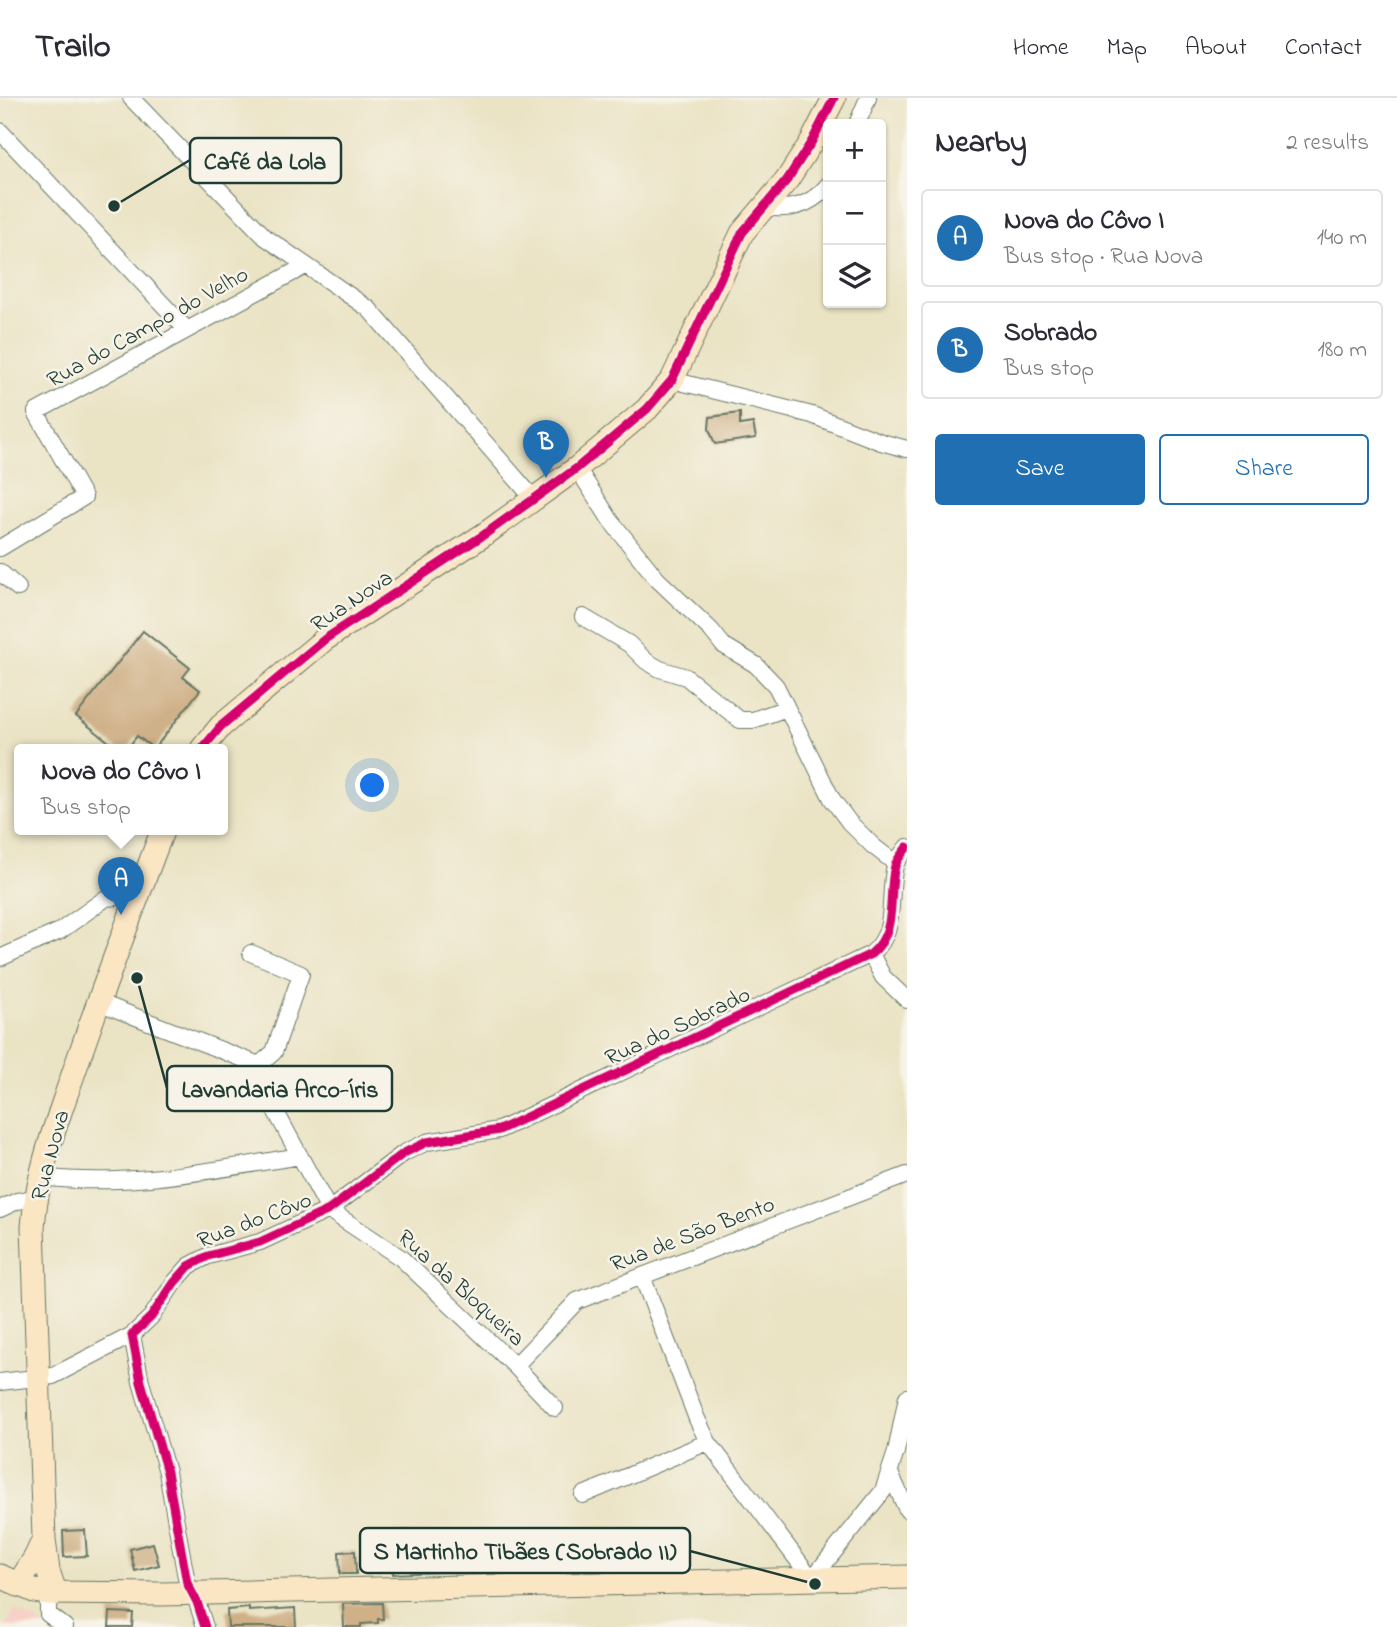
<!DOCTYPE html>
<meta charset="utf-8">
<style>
body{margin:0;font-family:"Indie Flower",sans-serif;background:#f7f7f7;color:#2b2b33}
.controls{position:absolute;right:21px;top:21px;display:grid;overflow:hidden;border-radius:7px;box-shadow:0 2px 5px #0004}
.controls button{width:63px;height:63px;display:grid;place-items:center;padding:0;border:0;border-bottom:2px solid #e1e1e2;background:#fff;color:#2b2b33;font:35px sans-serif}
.you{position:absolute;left:373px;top:688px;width:24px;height:24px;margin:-18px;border:5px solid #fff;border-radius:50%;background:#1a73e8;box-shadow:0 0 0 10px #1a73e833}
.badge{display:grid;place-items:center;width:46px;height:46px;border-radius:50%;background:#1f6fb2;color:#fff;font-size:23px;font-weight:700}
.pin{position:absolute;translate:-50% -58px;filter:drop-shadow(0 2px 4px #0008)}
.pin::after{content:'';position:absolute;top:37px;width:24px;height:21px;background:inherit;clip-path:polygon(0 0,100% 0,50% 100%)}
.popup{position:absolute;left:14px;top:646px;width:214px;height:91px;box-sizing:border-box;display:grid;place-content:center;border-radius:7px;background:#fff;filter:drop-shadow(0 2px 5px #0005);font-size:23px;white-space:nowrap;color:#7c7c81}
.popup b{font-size:26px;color:#2b2b33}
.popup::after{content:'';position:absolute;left:50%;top:100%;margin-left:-14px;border:14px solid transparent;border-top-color:#fff}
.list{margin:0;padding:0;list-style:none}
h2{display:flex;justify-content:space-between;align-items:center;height:91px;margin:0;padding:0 28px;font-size:30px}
h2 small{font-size:23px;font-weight:400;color:#7c7c81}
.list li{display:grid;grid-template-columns:46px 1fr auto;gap:21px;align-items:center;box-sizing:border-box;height:98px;margin:0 14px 14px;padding:0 14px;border:2px solid #e1e1e2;border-radius:7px}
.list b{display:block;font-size:26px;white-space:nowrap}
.list p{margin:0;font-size:23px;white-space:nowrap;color:#7c7c81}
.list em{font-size:23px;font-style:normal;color:#7c7c81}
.actions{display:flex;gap:14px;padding:21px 28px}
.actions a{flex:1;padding:16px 0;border:2px solid #1f6fb2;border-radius:7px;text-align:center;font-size:24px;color:#1f6fb2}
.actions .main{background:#1f6fb2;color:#fff}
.icon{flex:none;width:38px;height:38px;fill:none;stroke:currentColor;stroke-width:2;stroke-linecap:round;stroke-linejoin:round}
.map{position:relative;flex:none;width:907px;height:1529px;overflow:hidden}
header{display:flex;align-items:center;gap:42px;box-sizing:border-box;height:98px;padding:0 35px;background:#fff;border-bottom:2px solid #e1e1e2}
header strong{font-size:33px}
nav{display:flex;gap:38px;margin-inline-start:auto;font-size:24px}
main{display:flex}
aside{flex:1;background:#fff}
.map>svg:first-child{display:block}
.built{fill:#f7d1c6}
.building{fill:#cfb087}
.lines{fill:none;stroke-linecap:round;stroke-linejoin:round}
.street-casing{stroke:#676;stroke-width:18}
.secondary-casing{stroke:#676;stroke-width:25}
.street{stroke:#fff;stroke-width:16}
.secondary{stroke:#fbe6c4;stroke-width:23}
.cycleway-casing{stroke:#f7f3e8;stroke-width:13}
.cycleway{stroke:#d6006c;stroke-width:9}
.labels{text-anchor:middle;stroke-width:5;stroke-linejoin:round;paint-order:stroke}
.street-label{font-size:23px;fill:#1f3d34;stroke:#f7f3e8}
.leader{fill:none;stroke:#1f3d34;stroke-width:2.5}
.callout-dot{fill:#1f3d34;stroke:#f7f3e8;stroke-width:2.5}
.callout{fill:#f7f3e8;stroke:#1f3d34;stroke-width:2.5}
.callout-label{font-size:24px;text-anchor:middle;font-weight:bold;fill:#1f3d34}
</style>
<header>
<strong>Trailo</strong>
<nav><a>Home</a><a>Map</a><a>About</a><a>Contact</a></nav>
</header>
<main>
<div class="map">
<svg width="907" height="1529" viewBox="0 0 907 1529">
<rect width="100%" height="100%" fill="#f7f3e8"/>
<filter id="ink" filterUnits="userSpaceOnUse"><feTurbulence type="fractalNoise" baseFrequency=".0143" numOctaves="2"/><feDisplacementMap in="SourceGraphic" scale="14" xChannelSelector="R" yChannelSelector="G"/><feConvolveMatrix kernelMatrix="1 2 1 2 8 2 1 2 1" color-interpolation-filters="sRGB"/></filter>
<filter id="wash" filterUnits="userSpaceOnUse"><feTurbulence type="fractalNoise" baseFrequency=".00686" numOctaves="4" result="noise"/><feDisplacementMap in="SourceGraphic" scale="28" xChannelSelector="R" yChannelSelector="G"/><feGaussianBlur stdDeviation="1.57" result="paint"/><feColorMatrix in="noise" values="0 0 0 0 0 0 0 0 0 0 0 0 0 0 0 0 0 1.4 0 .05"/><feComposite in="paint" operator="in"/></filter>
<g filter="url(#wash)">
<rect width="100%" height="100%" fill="#eae3c4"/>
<!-- built -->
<path class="built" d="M15 1512 46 1529H5Z"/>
<g id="blocks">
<!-- building -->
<path class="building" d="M740 315V327L753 325 756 340 715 346 709 331 710 319Z
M143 533 190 570 183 579 200 592 154 651 137 638 127 651H118L76 618Z
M85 1432 87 1458 64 1459 63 1433Z
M392 1435H407V1442L458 1443 459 1473 393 1476Z
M153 1445 159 1467 135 1473 130 1451Z
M355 1453 356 1476H340L339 1454Z
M382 1505 383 1521H378V1525L361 1526V1529H344L343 1506Z
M249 1510V1513L295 1510 296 1529H228L227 1512Z
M110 1514 133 1515 132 1529H109Z"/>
</g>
</g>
<g filter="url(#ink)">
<use href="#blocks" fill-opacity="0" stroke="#676" stroke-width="2"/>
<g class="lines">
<!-- street casing -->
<g class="street-casing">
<path id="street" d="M131 0 265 139 369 211 533 400
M857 26 868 0
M0 33 186 231
M765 109C790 113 811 108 828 87
M672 282 812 317 881 344 907 351
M577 370 611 423 657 481 711 532 723 547 756 567 776 588 832 701 849 724 873 748 895 765
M0 450 84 399 36 314 305 168
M0 474 18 490
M583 519 629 546 646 563 660 571 686 579 740 622H753L787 610
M251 855 301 876 274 954 259 967
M871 856 883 879 907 902
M0 860 60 833 106 800 138 797
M98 904 259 967
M259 967 263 990 329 1112 401 1160 515 1268 555 1310
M41 1079C128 1090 214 1072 300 1058
M0 1111 17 1103 35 1100
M642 1178 697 1321 708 1344 812 1481 883 1393 896 1354 907 1299
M515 1268 577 1203 907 1077
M0 1284 53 1278 132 1237
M890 1375 907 1412
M583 1397 708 1344
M48 1495V1516L65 1529
M205 1529 197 1504 187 1485 167 1374 141 1284 132 1237 151 1219 174 1185 189 1168 208 1158 260 1144 329 1112 404 1055 427 1044 499 1032 871 856C899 833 887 799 895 768 897 761 903 755 907 749"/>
</g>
<!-- secondary casing -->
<g class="secondary-casing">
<path id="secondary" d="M202 651 221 628 325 541 485 436 577 370 647 311 672 282 742 135 787 82 812 43 834 0
M0 1478 34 1493 48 1495 162 1496 907 1479
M18 1487 35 1460 44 1441
M56 1496 48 1473 44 1441 33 1129C37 1073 58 1021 76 968 103 889 133 810 163 731"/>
</g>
<!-- street -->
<use href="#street" class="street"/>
<!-- secondary -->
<use href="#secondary" class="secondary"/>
<!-- cycleway casing -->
<g class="cycleway-casing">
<path id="cycleway" d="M202 651 221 628 325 541 485 436 577 370 647 311 672 282 742 135 787 82 812 43 834 0
M205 1529 197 1504 187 1485 167 1374 141 1284 132 1237 151 1219 174 1185 189 1168 208 1158 260 1144 329 1112 404 1055 427 1044 499 1032 871 856C899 833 887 799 895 768 897 761 903 755 907 749"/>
</g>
<!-- cycleway -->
<use href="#cycleway" class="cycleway"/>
</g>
</g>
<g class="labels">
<!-- street labels -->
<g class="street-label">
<text transform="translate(147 228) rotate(-29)" y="8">Rua do Campo do Velho</text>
<text transform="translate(351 502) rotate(-34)" y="8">Rua Nova</text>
<text transform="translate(677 927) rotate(-25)" y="8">Rua do Sobrado</text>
<text transform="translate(49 1057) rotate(-75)" y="8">Rua Nova</text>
<text transform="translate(254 1121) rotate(-21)" y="8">Rua do Côvo</text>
<text transform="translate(692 1135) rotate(-21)" y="8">Rua de São Bento</text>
<text transform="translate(462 1189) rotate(42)" y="8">Rua da Bloqueira</text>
</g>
</g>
<!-- callouts -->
<path class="leader" d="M114 108L190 62M137 880L167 990M815 1486L690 1453"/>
<g class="callout-dot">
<circle cx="114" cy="108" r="7"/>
<circle cx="137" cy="880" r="7"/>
<circle cx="815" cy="1486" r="7"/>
</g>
<g class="callout">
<rect x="190" y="40" width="151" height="45" rx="7"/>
<rect x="167" y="968" width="225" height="45" rx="7"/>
<rect x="360" y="1430" width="330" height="45" rx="7"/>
</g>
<g class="callout-label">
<text x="265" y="71">Café da Lola</text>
<text x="280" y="999">Lavandaria Arco-Íris</text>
<text x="525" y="1461">S Martinho Tibães (Sobrado II)</text>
</g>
</svg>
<div class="controls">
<button>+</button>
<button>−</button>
<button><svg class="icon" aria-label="layers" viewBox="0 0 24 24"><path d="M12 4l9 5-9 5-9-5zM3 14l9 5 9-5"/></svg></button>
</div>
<div class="you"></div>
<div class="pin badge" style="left:121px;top:817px">A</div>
<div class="popup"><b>Nova do Côvo I</b>Bus stop</div>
<div class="pin badge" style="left:546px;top:380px">B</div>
</div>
<aside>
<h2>Nearby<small>2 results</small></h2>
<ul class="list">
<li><span class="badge">A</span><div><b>Nova do Côvo I</b><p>Bus stop · Rua Nova</p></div><em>140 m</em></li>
<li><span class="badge">B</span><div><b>Sobrado</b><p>Bus stop</p></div><em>180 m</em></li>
</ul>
<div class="actions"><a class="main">Save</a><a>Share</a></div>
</aside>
</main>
